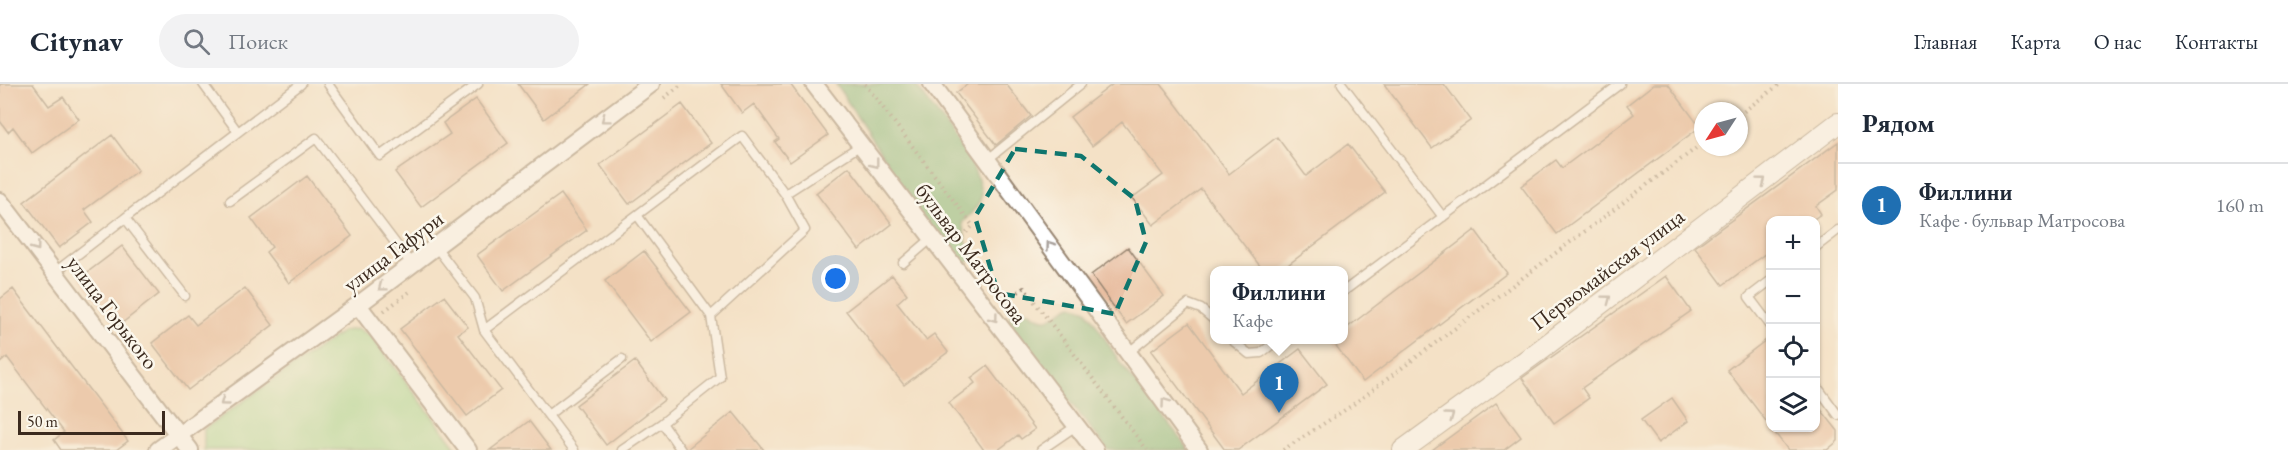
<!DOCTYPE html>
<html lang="ru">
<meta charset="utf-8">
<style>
body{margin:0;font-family:"EB Garamond",serif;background:#f2f2f3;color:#1f2937}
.controls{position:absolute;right:18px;bottom:18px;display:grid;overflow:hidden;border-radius:12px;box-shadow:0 2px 4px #0004}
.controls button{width:54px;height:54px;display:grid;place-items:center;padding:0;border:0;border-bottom:2px solid #e0e1e3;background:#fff;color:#1f2937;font:30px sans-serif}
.compass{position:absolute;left:1694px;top:18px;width:54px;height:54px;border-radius:50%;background:#fff;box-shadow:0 2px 4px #0004;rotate:234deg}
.scale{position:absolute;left:18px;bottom:15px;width:147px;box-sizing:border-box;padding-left:6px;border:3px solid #3b2a1e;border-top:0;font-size:16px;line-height:21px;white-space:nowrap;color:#3b2a1e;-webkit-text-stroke:4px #fbf7ec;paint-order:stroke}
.you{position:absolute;left:836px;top:195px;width:21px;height:21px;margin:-15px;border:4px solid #fff;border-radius:50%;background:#1a73e8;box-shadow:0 0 0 9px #1a73e833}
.badge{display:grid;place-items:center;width:39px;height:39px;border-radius:50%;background:#1f6fb2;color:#fff;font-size:20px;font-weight:700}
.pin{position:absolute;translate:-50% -50px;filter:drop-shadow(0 2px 3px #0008)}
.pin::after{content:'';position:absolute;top:32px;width:21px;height:18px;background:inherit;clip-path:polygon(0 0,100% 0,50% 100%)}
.popup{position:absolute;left:1210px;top:182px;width:138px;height:78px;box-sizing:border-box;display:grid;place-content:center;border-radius:12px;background:#fff;filter:drop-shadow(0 2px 4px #0005);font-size:20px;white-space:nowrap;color:#747a83}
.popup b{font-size:22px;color:#1f2937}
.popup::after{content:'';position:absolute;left:50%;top:100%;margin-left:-12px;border:12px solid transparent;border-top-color:#fff}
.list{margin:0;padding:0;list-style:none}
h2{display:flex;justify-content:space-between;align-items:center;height:78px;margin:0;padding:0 24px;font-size:26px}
h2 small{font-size:20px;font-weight:400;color:#747a83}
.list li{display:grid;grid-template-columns:39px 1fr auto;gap:18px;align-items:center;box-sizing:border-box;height:84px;padding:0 24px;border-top:2px solid #e0e1e3}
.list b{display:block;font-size:22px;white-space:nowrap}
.list p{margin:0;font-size:20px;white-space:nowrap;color:#747a83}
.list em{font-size:20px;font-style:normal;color:#747a83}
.icon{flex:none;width:33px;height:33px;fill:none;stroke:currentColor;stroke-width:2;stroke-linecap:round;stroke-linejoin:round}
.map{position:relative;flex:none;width:1838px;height:366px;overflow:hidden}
header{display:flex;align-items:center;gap:36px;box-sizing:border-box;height:84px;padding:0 30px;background:#fff;border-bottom:2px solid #e0e1e3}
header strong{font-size:28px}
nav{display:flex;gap:33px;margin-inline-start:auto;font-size:21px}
.search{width:420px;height:54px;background:#f2f2f3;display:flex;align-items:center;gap:15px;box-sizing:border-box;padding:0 21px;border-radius:33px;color:#747a83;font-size:22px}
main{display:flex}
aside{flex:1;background:#fff}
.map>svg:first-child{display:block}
.green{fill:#9bd88c;stroke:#6b8155;stroke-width:1.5}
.forest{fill:#7cb878;stroke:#5c714b;stroke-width:1.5}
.building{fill:#e3ae8c}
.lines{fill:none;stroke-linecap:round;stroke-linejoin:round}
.service-casing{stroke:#988672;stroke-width:11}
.minor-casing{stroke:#988672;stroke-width:20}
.tertiary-casing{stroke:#988672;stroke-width:22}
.path{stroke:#988672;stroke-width:4;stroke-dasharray:1.5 4.5;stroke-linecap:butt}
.service{stroke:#fff;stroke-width:8}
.minor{stroke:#fff;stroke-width:16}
.tertiary{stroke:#fff;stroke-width:20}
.oneway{stroke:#a79f9a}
.marked{fill:none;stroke:#0f766e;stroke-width:4.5;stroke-dasharray:12 8;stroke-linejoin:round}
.labels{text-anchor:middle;stroke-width:5;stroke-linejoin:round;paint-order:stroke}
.street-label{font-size:22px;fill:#3b2a1e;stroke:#fbf7ec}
</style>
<header>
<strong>Citynav</strong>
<div class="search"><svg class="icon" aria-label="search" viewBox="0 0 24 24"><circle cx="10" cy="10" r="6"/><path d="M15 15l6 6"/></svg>Поиск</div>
<nav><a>Главная</a><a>Карта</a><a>О нас</a><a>Контакты</a></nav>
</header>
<main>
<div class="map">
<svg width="1838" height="366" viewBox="0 0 1838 366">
<rect width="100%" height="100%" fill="#fbf7ec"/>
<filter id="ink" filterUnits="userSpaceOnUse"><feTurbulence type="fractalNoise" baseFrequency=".0167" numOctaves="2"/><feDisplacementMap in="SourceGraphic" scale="12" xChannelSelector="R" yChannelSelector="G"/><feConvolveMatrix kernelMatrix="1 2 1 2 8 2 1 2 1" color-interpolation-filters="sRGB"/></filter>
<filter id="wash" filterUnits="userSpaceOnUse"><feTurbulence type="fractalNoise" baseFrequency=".008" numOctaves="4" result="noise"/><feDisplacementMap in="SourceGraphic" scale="24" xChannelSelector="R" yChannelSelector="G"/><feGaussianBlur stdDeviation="1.35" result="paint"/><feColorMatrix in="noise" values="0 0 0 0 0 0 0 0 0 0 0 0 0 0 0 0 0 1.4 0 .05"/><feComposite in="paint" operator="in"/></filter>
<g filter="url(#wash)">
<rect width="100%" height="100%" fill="#f4e1c6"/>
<!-- green -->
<path class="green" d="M357 245 371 252 458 366H204V345L343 247Z"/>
<!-- forest -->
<path class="forest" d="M836 0H915C932 25 984 84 981 113 980 122 968 132 962 139L971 175 963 183 921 132Z
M1072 221 1087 226 1121 280 1190 366H1108L1019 254 1009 234C1021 212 1035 238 1047 235 1055 234 1062 224 1072 221Z"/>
<g id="blocks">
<!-- building -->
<path class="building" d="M0 0H33L49 22 63 13 79 35 32 69 13 43 8 48 0 37Z
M518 0H590L544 35Z
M721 0H790L828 51 790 78 775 58 779 55 754 20 742 29Z
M968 0H1006L1031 32 996 61 956 9Z
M1113 0H1161L1229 90 1277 53 1306 92 1348 60 1385 108 1281 186H1263L1201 105 1153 141 1132 114 1163 91 1122 38 1092 62 1070 33Z
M1384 0H1444L1471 36 1432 64Z
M1654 0H1668L1700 43 1557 150 1521 102 1556 76 1562 84 1634 30 1627 21Z
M476 15 508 59 421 123 395 88 450 50 443 39Z
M682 20 711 59 629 120 600 81Z
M112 51 138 86 84 126 93 138 59 164 24 118Z
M1838 58V106L1816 122 1821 130 1812 136H1770V166L1723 201 1695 163Z
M849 83 892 140 859 166 816 109Z
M307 92 352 152 289 199 266 168 272 163 251 134Z
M561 110 587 146 503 207 477 171Z
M1475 146 1507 189 1363 298 1331 255H1344V246Z
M122 162 159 210 117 243 80 194Z
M1128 163 1164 212 1126 240 1091 191Z
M644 167 691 228 651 258 605 197Z
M892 191 907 210 897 219 926 256 934 250 948 268 904 301 846 227Z
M1666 192 1691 227 1582 304 1589 314 1554 339 1522 294Z
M245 204 273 241 188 306 152 259 188 231 196 241Z
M13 205 128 357 116 366H61L54 356 64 348 7 273 0 279V215Z
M444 212 468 243 458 250 501 306 467 332 400 245Z
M1189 239 1241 309 1300 265 1327 300 1238 366H1225L1151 267Z
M1770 253V344H1815V318L1838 347V357L1827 366H1788L1727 286Z
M635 277 664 316 606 361 576 321Z
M987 282 1035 345 1021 355 1018 351 998 366H984L949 319 975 299 971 294Z
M1672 314 1688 337 1658 359 1641 336Z
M1496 319 1521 353 1504 366H1432Z
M733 328 764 366H687V365Z
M529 337 551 366H490Z"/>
</g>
</g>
<g filter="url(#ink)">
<use href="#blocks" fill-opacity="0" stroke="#988672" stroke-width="1.5"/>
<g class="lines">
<!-- service casing -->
<g class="service-casing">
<path id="service" d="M203 0 238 48
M328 0 380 72 478 0
M1342 0 1443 133
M987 76 1081 0
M230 117 316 54 412 181
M637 131 711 232
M125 134 301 0
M436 163 475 214 484 246 574 366
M1816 163 1838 146
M903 179 932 154
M55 188 125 134 185 212
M1770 197 1749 213 1770 241
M1344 207 1620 0
M484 246 742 52 785 110
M1232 256 1249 270 1261 269 1278 256
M1129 268 1188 220 1201 225 1214 236
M1816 301 1838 331
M548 331 622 275
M662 339 681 366
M622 366 662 339 720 293 711 232 805 146 785 110 861 61
M1041 366 1076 342"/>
</g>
<!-- minor casing -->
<g class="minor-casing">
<path id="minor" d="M814 0 1095 366
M932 0 1199 366
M0 117 190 366
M358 221 468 366
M158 366 358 221 651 0"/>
</g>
<!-- tertiary casing -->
<g class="tertiary-casing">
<path id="tertiary" d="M1403 366 1536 269 1838 39"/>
</g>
<!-- path -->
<path class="path" d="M865 0 973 142 957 157
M664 14 682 0
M1739 31 1780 0
M1003 218 1024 204 1147 366
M384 227 412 206
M1283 366 1351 322 1703 59"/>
<!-- service -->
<use href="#service" class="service"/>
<!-- minor -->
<use href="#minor" class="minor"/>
<!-- tertiary -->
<use href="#tertiary" class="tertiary"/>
</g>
<!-- one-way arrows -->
<defs><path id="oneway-chevron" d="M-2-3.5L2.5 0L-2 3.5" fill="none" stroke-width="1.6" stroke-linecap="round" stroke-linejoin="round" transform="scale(1.5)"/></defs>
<g class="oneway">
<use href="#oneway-chevron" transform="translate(605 35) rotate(143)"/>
<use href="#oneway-chevron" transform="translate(875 80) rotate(52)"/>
<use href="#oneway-chevron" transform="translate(1762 97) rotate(-37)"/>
<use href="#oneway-chevron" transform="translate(1050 161) rotate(-126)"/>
<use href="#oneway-chevron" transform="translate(36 163) rotate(53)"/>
<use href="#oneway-chevron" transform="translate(382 203) rotate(143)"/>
<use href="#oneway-chevron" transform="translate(1607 215) rotate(-37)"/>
<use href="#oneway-chevron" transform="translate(994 234) rotate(53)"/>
<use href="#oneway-chevron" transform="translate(224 318) rotate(144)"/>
<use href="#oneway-chevron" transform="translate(1165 318) rotate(-126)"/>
<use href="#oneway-chevron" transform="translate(1450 332) rotate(-36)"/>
</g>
</g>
<!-- marked area -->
<path d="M0 0H1838V366H0ZM1015 65 1081 72 1135 115 1146 158 1115 230 998 209 975 133Z" fill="#f4e1c6" fill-opacity=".55" fill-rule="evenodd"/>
<path class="marked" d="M1015 65 1081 72 1135 115 1146 158 1115 230 998 209 975 133Z"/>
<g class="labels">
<!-- street labels -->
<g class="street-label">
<text transform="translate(393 167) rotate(-37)" y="8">улица Гафури</text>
<text transform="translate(972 169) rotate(53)" y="8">бульвар Матросова</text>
<text transform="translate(1607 185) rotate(-37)" y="8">Первомайская улица</text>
<text transform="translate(113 228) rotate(53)" y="8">улица Горького</text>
</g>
</g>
</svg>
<div class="controls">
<button>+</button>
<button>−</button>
<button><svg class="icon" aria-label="locate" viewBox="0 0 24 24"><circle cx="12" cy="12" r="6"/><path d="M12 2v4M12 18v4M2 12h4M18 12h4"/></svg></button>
<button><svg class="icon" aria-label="layers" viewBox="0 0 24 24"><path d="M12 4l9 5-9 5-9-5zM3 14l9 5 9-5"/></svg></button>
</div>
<svg class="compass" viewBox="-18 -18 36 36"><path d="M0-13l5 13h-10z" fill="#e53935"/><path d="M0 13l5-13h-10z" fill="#747a83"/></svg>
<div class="scale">50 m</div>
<div class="you"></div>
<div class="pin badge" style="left:1279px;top:329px">1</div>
<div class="popup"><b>Филлини</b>Кафе</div>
</div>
<aside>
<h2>Рядом<small></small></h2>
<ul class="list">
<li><span class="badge">1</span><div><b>Филлини</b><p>Кафе · бульвар Матросова</p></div><em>160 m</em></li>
</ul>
</aside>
</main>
